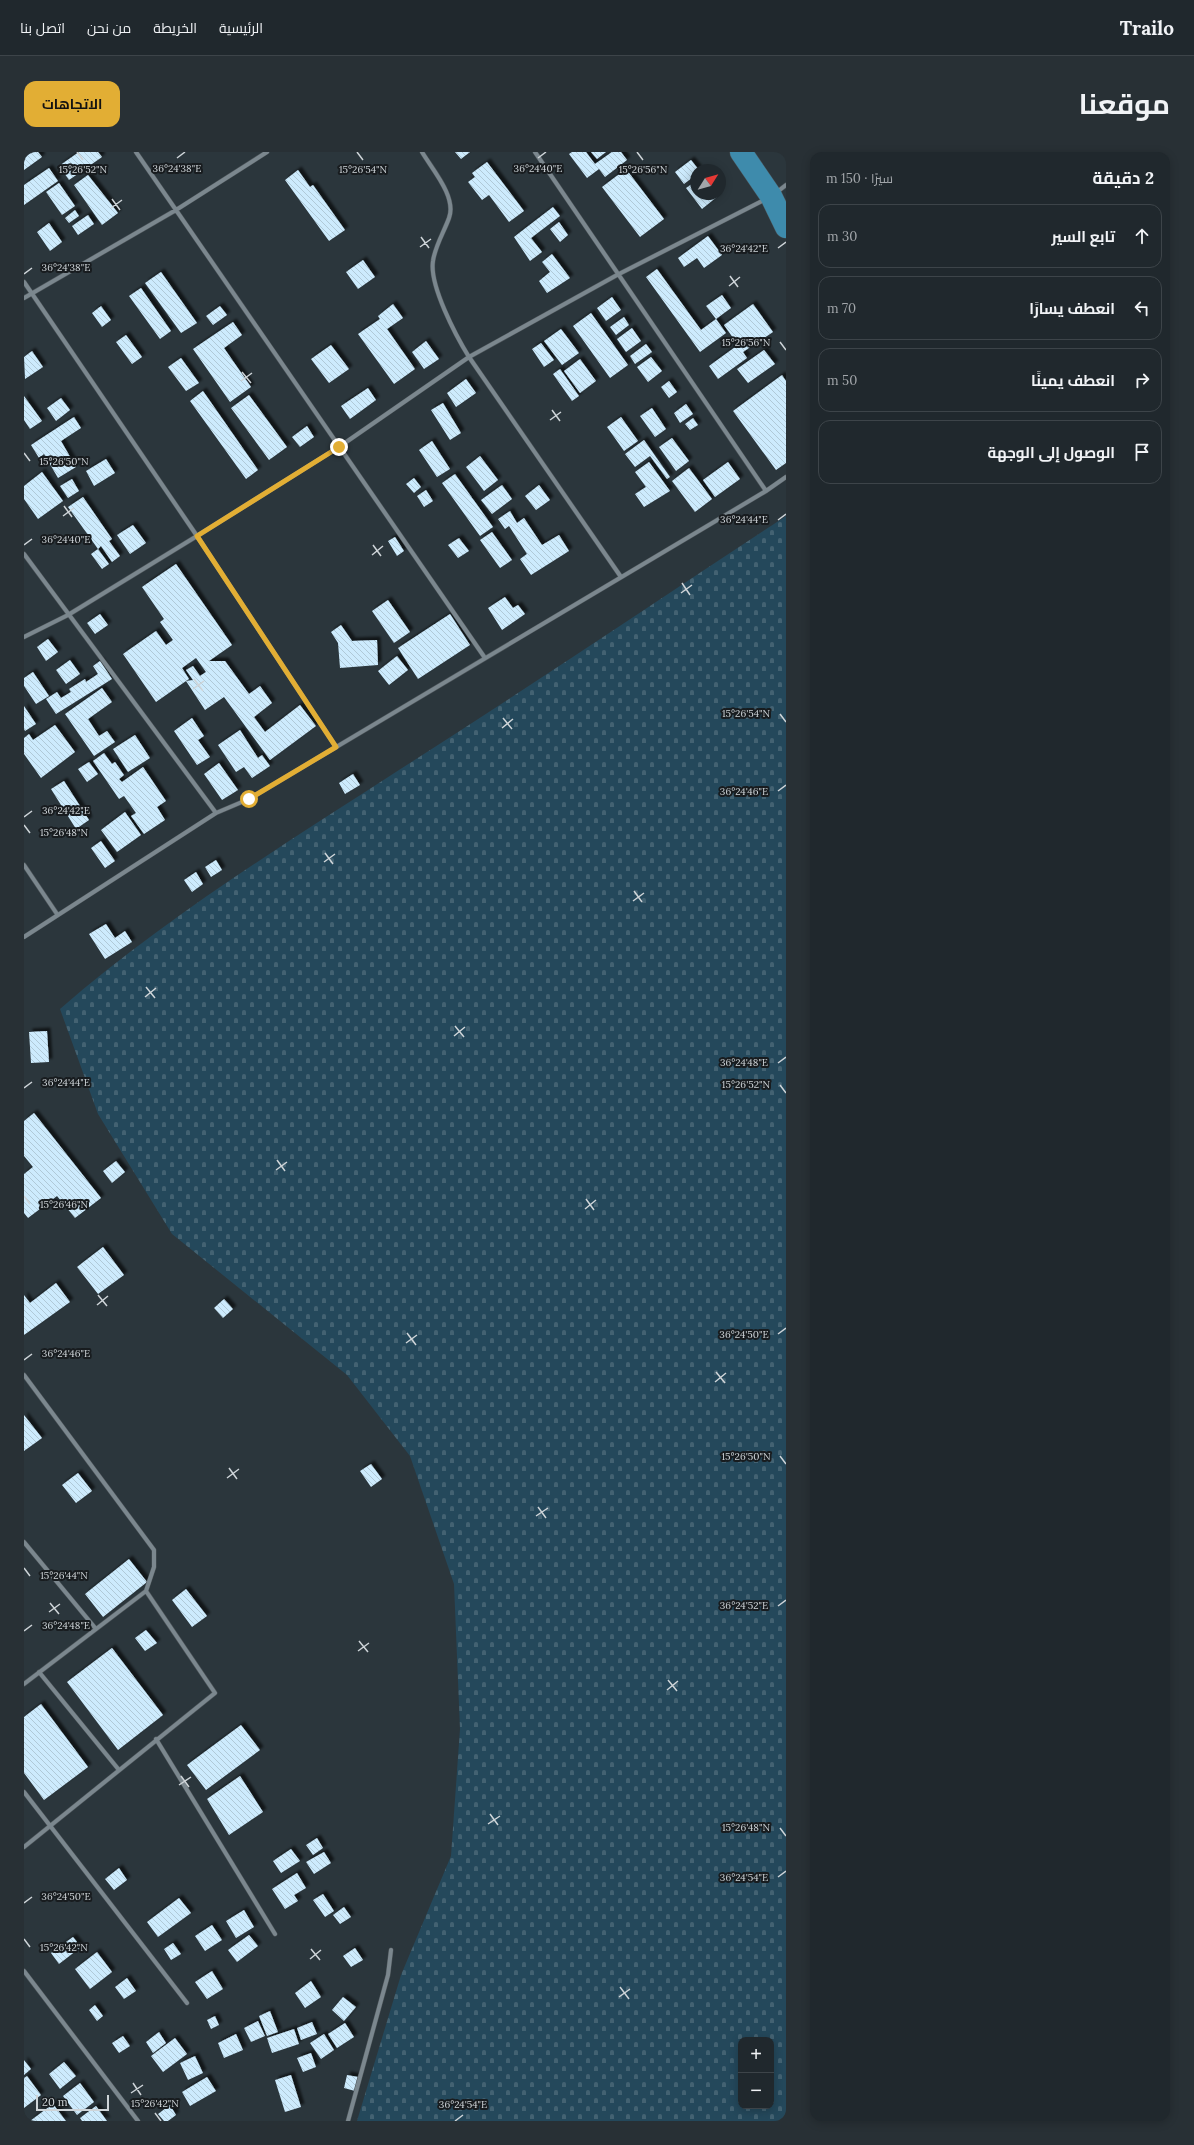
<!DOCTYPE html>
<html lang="ar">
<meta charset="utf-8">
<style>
body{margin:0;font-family:Lora,Cairo,serif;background:#283035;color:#f1f3f6;direction:rtl}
.controls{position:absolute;right:12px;bottom:12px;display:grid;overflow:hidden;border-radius:8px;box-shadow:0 2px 10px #0003}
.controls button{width:36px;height:36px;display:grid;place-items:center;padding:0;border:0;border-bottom:1px solid #3d4449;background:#20282d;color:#f1f3f6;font:20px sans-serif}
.compass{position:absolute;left:666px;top:12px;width:36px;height:36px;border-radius:50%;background:#20282d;box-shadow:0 2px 10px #0003;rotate:53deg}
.scale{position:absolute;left:12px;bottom:10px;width:73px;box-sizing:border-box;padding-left:4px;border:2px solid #ced4d8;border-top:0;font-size:11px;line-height:14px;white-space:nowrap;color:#ced4d8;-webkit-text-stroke:3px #181c1f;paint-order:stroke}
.stop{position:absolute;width:12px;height:12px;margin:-9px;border:3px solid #e2ae34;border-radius:50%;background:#fff}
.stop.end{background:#e2ae34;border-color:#fff;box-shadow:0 1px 4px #0008}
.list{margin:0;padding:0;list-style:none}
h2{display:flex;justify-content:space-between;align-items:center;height:52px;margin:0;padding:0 16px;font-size:17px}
h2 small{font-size:13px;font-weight:400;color:#a2a6aa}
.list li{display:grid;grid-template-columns:26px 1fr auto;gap:12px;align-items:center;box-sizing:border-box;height:64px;margin:0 8px 8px;padding:0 8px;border:1px solid #3d4449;border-radius:12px}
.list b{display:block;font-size:15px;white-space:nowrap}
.list em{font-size:13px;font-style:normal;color:#a2a6aa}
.icon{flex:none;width:22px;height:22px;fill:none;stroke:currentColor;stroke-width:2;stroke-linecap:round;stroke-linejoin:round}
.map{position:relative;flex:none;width:762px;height:1969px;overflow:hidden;direction:ltr;border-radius:12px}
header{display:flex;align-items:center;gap:24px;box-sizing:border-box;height:56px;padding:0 20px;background:#20282d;border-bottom:1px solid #3d4449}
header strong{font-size:19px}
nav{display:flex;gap:22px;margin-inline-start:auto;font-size:14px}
.intro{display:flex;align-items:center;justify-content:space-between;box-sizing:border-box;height:96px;padding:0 24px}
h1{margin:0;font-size:28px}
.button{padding:10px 18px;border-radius:12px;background:#e2ae34;color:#111;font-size:14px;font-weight:700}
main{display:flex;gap:24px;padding:0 24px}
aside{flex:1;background:#20282d;border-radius:12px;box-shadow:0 2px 10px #0003}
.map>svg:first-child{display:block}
.cemetery{fill:url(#cemetery-stones);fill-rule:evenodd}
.building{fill:url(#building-back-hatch);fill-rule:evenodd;filter:url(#shadow)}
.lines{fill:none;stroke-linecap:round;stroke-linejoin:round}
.street-casing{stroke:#4c5459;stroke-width:5}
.primary-casing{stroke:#4c5459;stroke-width:23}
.street{stroke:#7b878e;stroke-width:4}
.primary{stroke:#3e8bac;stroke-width:22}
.route{stroke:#e2ae34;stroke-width:5}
.ticks{fill:none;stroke:#ced4d8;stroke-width:1.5}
.ticks-label{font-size:10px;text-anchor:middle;fill:#ced4d8;stroke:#181c1f;stroke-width:4;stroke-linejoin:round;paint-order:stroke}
</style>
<header>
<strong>Trailo</strong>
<nav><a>الرئيسية</a><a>الخريطة</a><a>من نحن</a><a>اتصل بنا</a></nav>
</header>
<div class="intro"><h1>موقعنا</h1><a class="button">الاتجاهات</a></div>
<main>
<aside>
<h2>2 دقيقة<small>سيرًا · 150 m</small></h2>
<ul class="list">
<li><svg class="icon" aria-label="ahead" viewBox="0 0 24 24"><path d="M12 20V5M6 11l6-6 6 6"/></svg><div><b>تابع السير</b></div><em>30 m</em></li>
<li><svg class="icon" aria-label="left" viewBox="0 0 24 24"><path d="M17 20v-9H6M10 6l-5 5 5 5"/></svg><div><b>انعطف يسارًا</b></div><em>70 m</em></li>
<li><svg class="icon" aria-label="right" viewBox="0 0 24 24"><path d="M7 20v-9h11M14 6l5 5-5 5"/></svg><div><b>انعطف يمينًا</b></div><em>50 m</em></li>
<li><svg class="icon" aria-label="arrive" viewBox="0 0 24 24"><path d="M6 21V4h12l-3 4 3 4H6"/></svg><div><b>الوصول إلى الوجهة</b></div></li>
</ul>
</aside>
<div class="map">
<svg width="762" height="1969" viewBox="0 0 762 1969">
<defs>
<pattern id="cemetery-stones" width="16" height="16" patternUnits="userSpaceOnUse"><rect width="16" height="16" fill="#24485b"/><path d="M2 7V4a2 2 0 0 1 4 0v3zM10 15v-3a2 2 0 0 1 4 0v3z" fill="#436272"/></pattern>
<pattern id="building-back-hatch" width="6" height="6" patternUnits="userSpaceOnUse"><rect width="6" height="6" fill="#cdebfd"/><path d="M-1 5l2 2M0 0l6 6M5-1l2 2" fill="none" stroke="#b0c9d7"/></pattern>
<filter id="shadow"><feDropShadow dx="3.5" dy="-3.5" stdDeviation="1" flood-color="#0009"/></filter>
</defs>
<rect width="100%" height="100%" fill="#2b363c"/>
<!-- cemetery -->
<path class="cemetery" d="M762 364V1969H333L377 1823 427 1704 436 1577 430 1432 386 1304 323 1223 148 1082 74 962 36 857C141 766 259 693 375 618 505 535 633 449 762 364ZM717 1888H747V1954H717Z"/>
<!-- building -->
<path class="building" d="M0 0H14L18 5 0 18Z
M55 0H74L78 5 45 28 35 14Z
M431 0H446L437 7Z
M548 0H562L571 12 588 0H597L603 8 581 25 575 17 563 26 545 2Z
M567 0H582L573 7Z
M667 8 675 18H672V23L660 32 651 20Z
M463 10 500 59 485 70 465 43 458 48 444 30 451 25 448 21Z
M25 16 34 29 0 53V33Z
M602 17 640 67 616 85 578 35Z
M274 18 286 35 289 33 321 78 305 89 261 28Z
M64 23 94 61 78 73 50 33Z
M672 29V42H692L694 44 678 57 662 36Z
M35 31 51 54 38 63 22 40Z
M529 55 536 64 507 86 518 100 506 109 490 85Z
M51 58 55 64 45 71 41 66Z
M64 63 70 72 54 83 48 74Z
M535 70 544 83 536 90 526 77Z
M25 71 38 90 26 99 13 80Z
M684 84 698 103 680 116 673 106 660 115 654 106Z
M528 102 546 126 523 141 515 129 526 120 518 110Z
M339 108 351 125 334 137 322 120Z
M633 117 677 178 692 167 702 181 676 200 622 125Z
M137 120 173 171 157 181 121 131Z
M117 136 147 179 136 187 105 144Z
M698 143 707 156 692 167 682 154Z
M588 145 597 158 582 169 573 156Z
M369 152 379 166 363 177 391 217 370 232 334 182 356 167 354 164Z
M729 152 749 180 719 200 723 206 694 227 685 214 714 193 700 173Z
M77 154 87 168 78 175 68 161Z
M196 154 203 163 189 173 182 164Z
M567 161 604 213 586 226 549 174Z
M600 165 605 173 592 183 586 175Z
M209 170 218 183 200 196 227 235 206 250 169 197Z
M608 176 617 189 602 200 593 187Z
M537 177 555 201 538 213 520 189Z
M102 183 118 205 108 212 92 190Z
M402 189 415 207 400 217 388 200Z
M517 191 530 208 520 215 508 197Z
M622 192 628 200 611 212 606 204Z
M307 193 325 217 305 231 287 207Z
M740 198 751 212 724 231 713 217Z
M8 199 19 215 1 227 0 205Z
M627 205 638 219 624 230 613 215Z
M157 206 175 231 162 239 144 215Z
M556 207 572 229 556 241 540 219Z
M536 217 555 244 548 249 529 222Z
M758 223 762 229V311L752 318 709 259Z
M442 227 452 241 432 255 423 241Z
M645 229 653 240 645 246 637 235Z
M344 236 352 248 326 267 317 254Z
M179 239 234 318 222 327 166 249Z
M225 243 263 295 245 308 207 256Z
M0 244 18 269 6 277 0 268Z
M37 246 46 258 32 269 23 256Z
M419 251 437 281 426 288 407 258Z
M662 252 669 262 656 271 650 261Z
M628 256 642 277 631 285 616 264Z
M50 265 57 276 37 289 52 315 34 326 20 302 15 306 7 293Z
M597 265 614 289 600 299 583 275Z
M669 266 674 273 666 278 661 272Z
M283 274 290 285 276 295 268 285Z
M648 286 665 309 652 319 635 295Z
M620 288 646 325 643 327 626 304 611 315 601 302Z
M408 289 426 317 413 325 395 298Z
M456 304 474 328 460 339 442 315Z
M82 307 91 321 70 334 62 319Z
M625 310 646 339 620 355 611 342 622 335 611 320Z
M704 310 716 327 691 345 679 328Z
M665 316 688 347 671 360 648 329Z
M18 320 39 349 14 367 0 347V334Z
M431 322 469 375 456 384 418 331Z
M390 326 397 335 390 341 382 332Z
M48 327 55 339 44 346 36 334Z
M478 333 488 347 468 362 457 348Z
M515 333 526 348 512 358 501 344Z
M402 338 409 349 400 355 393 344Z
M59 345 88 387 85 389 96 404 88 410 77 394 74 397 44 355Z
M486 359 493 371 500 366 518 393 535 383 545 399 507 423 496 407 503 402 485 374 481 377 474 367Z
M109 373 122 391 106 402 93 383Z
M468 380 488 408 476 416 456 388Z
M371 385 380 399 373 404 364 389Z
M435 386 445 399 434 406 424 393Z
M74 397 85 412 78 417 67 402Z
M152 412 208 493 185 509H201L225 542 236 534 248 551 230 565 241 580 276 553 292 574 246 608 200 545 181 558 162 529 132 550 99 502 132 479 142 493 149 488 136 470 140 467 118 435ZM172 506 182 520 176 524 169 514 162 518 169 528 162 529 165 527 158 516Z
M481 445 489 456 494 453 501 462 478 478 464 456Z
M364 448 386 480 370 491 348 459Z
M76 462 84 473 71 482 63 471Z
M426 462 446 493 394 527 374 496Z
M317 473 328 489 353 488 354 513 316 516 314 491 307 480Z
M24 487 34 500 22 509 13 495Z
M373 504 384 518 365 533 354 519Z
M46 508 56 522 42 532 32 518Z
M76 509 88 527 32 562 22 547 33 540 37 546 47 540 45 537 61 527 62 530 74 522 69 514Z
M9 520 25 544 12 552 0 534V526Z
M78 536 88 550 64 567 75 584 83 579 91 590 70 604 41 562Z
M0 554 12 572 1 579 0 577Z
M168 566 180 584 174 588 186 605 173 613 150 579Z
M31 573 51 600 17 626 0 602V586L5 582 9 588Z
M216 578 234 606 238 603 246 614 228 626 220 615 212 620 194 593Z
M111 583 126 606 104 620 89 597Z
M80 601 88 612 91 610 100 623 95 627 98 630 119 615 142 649 133 655 141 668 120 682 107 664 112 661 100 644 95 647 69 609Z
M65 610 74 622 63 630 54 617Z
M195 611 214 638 198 648 180 622Z
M329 622 336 633 321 642 315 631Z
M40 629 65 668 52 677 27 637Z
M101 660 117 683 93 700 77 678Z
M77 689 91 709 81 716 67 696Z
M192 708 198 718 187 725 181 715Z
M172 720 179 732 168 740 160 728Z
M82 772 91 786 101 779 108 790 81 807 65 782Z
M23 879 25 910 7 911 5 880Z
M10 961 77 1046 51 1066 33 1044 4 1066 0 1061V1022L9 1015 0 1004V969Z
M92 1009 101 1020 88 1031 79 1019Z
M79 1095 100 1123 74 1142 53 1115Z
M32 1131 46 1150 0 1183V1143L6 1151Z
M200 1147 209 1157 199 1166 190 1156Z
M0 1263 18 1286 0 1299Z
M347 1312 358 1327 347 1335 336 1319Z
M54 1321 68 1339 52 1351 38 1333Z
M105 1407 123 1430 79 1465 61 1442Z
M162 1437 183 1464 168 1475 148 1448Z
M122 1478 133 1491 121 1499 111 1486Z
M88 1496 139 1563 94 1598 43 1530Z
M17 1552 64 1615 20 1648 0 1621V1565Z
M217 1573 236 1598 182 1638 163 1613Z
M216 1624 239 1660 205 1683 183 1647Z
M293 1686 299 1696 289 1703 282 1693Z
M267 1697 276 1709 257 1721 249 1709Z
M300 1700 307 1711 290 1722 282 1710Z
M95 1716 103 1728 90 1738 81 1727Z
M273 1721 282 1736 270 1743 274 1749 261 1757 248 1737Z
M299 1742 310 1759 301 1765 289 1748Z
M155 1746 167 1761 134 1785 123 1770Z
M320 1755 327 1765 316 1772 309 1763Z
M220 1758 230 1775 212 1786 202 1769Z
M188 1773 198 1788 181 1799 171 1784Z
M225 1783 234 1794 213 1810 204 1798Z
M49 1785 57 1795 35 1812 27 1801Z
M149 1791 157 1802 147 1808 140 1797Z
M331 1796 339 1808 327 1815 319 1804Z
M73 1800 88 1820 66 1837 51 1817Z
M188 1819 199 1837 183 1847 171 1830Z
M103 1826 112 1839 100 1847 91 1835Z
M287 1829 297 1845 281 1856 271 1841Z
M319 1845 332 1855 320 1869 308 1858Z
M71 1853 79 1864 73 1869 65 1858Z
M246 1859 254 1880 243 1884 235 1864Z
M191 1864 195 1873 187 1877 183 1868Z
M234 1869 241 1884 227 1890 220 1876Z
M288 1870 293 1882 277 1888 273 1876Z
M321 1871 330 1885 313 1896 304 1882Z
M270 1877 275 1892 248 1901 243 1886Z
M135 1880 142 1891 129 1901 122 1890Z
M212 1882 219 1898 200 1906 194 1891Z
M300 1882 310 1898 297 1907 286 1891Z
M99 1884 106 1894 95 1901 88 1891Z
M151 1886 163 1902 139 1920 127 1904Z
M287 1901 292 1915 279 1920 273 1906Z
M171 1904 179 1921 164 1928 156 1911Z
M0 1908 7 1917 0 1923Z
M40 1910 52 1924 36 1937 25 1922Z
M267 1923 277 1955 261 1960 251 1928Z
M323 1923 334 1925 331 1939 320 1936Z
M3 1924 17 1943 0 1956V1926Z
M183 1925 192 1939 166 1954 158 1940Z
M56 1931 70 1950 53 1963 39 1944Z
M29 1952 42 1969H6Z
M146 1953 152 1963 144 1969H140L134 1962Z
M72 1954 83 1969H58L56 1966Z"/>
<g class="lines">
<!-- street casing -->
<g class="street-casing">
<path id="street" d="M112 0 461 506
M398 0C408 17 433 45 425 66 420 80 411 94 409 109 405 133 432 184 445 205L597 425
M511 0 742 339
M753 40 762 33
M0 130 173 384 312 595
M0 146 152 58 243 0
M0 402 192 661
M0 485 44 463 173 384 315 295 445 205 593 123 742 47
M0 713 33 762
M0 785 192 661 225 647 742 339 762 325
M0 1223 130 1398V1415L122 1439 0 1532
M0 1390 72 1477
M15 1520 95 1618
M132 1587 251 1782
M0 1640 163 1851
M0 1695 191 1541 122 1439
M0 1819 114 1969
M324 1969 364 1823 367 1798"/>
</g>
<!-- primary casing -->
<g class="primary-casing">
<path id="primary" d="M717 0 747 44 762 75"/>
</g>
<!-- street -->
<use href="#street" class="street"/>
<!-- primary -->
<use href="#primary" class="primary"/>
</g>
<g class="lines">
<!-- route -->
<path class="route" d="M225 647 312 595 173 384 315 295"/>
</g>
<!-- ticks -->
<path class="ticks" d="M53 0 59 8M333 0 339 8M613 0 619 8M153 6 161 0M514 6 522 0M88 47 96 58M87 56 98 48M397 85 405 96M396 95 407 87M754 96 762 90M0 122 8 116M706 124 714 135M705 134 716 125M756 190 762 198M218 220 227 231M217 229 228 221M528 258 536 269M526 268 537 260M0 301 6 309M40 354 48 365M39 364 50 356M754 368 762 362M0 393 8 387M349 393 357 404M348 403 359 394M658 431 666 443M657 441 668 433M170 527 179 539M169 537 180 529M756 562 762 570M479 566 488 577M478 576 489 567M754 639 762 633M0 665 8 659M0 673 6 681M301 701 309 712M300 710 311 702M610 739 618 750M609 749 620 741M122 835 131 846M121 845 132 836M431 874 440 885M430 884 441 875M754 911 762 905M756 933 762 941M0 936 8 930M253 1008 261 1019M252 1018 263 1010M0 1044 6 1052M562 1047 570 1058M561 1057 572 1048M74 1143 83 1154M73 1153 84 1144M383 1181 392 1193M754 1182 762 1176M382 1191 393 1183M0 1208 8 1202M692 1220 701 1231M691 1230 702 1221M756 1304 762 1312M205 1316 213 1327M203 1326 215 1317M514 1355 522 1366M512 1364 524 1356M0 1416 6 1424M26 1451 35 1462M754 1454 762 1448M25 1460 36 1452M0 1479 8 1473M335 1489 344 1500M334 1499 345 1491M644 1528 653 1539M643 1538 654 1529M157 1624 165 1635M155 1633 167 1625M466 1662 474 1673M464 1672 476 1664M756 1676 762 1684M754 1725 762 1719M0 1751 8 1745M0 1787 6 1795M287 1797 296 1808M286 1807 297 1798M596 1835 605 1847M595 1845 606 1837M109 1931 117 1943M107 1941 119 1933M131 1961 137 1969M431 1969 439 1963"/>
<g class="ticks-label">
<text x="153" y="20">36°24'38"E</text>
<text x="514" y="20">36°24'40"E</text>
<text x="59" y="21">15°26'52"N</text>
<text x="339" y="21">15°26'54"N</text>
<text x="619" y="21">15°26'56"N</text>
<text x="720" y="100">36°24'42"E</text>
<text x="42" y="119">36°24'38"E</text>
<text x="722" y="194">15°26'56"N</text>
<text x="40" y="313">15°26'50"N</text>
<text x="720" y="371">36°24'44"E</text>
<text x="42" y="391">36°24'40"E</text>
<text x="722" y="565">15°26'54"N</text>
<text x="720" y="643">36°24'46"E</text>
<text x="42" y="662">36°24'42"E</text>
<text x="40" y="684">15°26'48"N</text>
<text x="720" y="914">36°24'48"E</text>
<text x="42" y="934">36°24'44"E</text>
<text x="722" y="936">15°26'52"N</text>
<text x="40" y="1056">15°26'46"N</text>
<text x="720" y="1186">36°24'50"E</text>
<text x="42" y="1205">36°24'46"E</text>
<text x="722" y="1308">15°26'50"N</text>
<text x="40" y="1427">15°26'44"N</text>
<text x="720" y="1457">36°24'52"E</text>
<text x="42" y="1477">36°24'48"E</text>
<text x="722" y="1679">15°26'48"N</text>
<text x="720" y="1729">36°24'54"E</text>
<text x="42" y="1748">36°24'50"E</text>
<text x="40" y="1799">15°26'42"N</text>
<text x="131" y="1955">15°26'42"N</text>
<text x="439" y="1956">36°24'54"E</text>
</g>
</svg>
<div class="controls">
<button>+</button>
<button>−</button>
</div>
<svg class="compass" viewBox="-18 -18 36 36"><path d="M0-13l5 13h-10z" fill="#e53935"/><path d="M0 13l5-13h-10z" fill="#a2a6aa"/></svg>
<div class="scale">20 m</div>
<div class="stop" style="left:225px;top:647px"></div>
<div class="stop end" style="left:315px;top:295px"></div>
</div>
</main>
